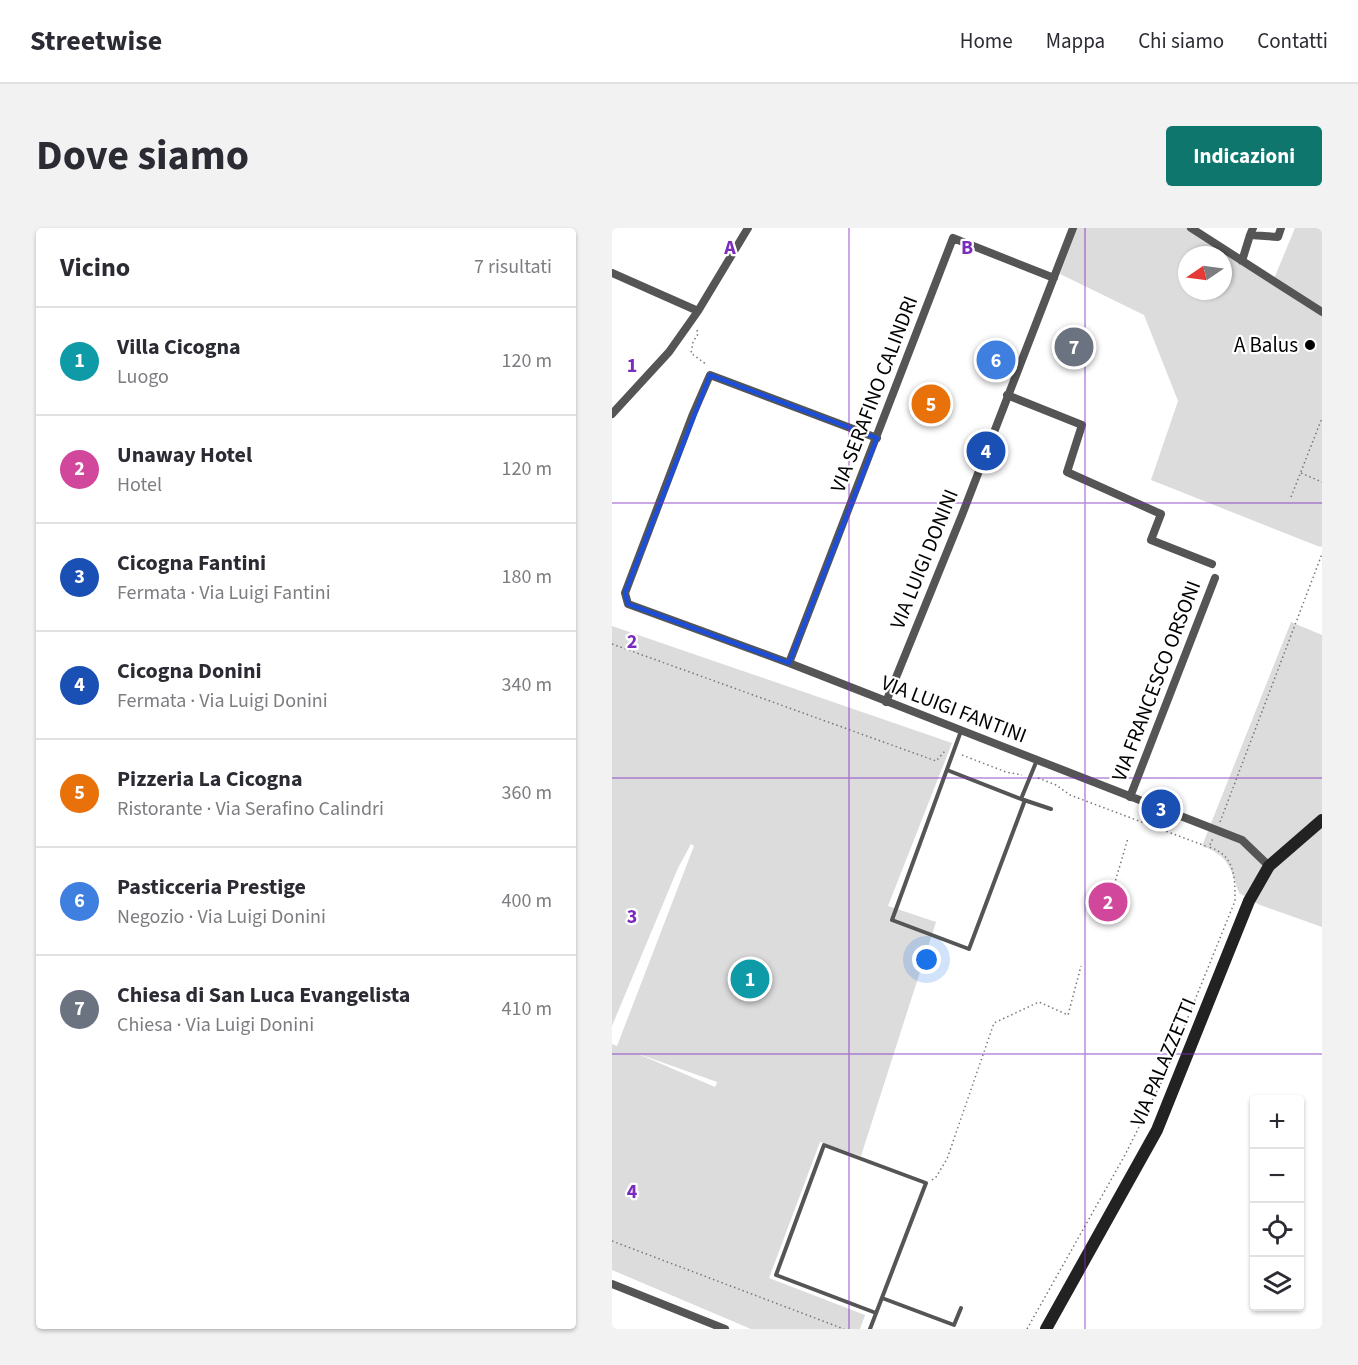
<!DOCTYPE html>
<html lang="it">
<meta charset="utf-8">
<style>
body{margin:0;font-family:"Source Sans 3",sans-serif;background:#f2f2f3;color:#2b2b33}
.controls{position:absolute;right:18px;bottom:18px;display:grid;overflow:hidden;border-radius:6px;box-shadow:0 2px 4px #0004}
.controls button{width:54px;height:54px;display:grid;place-items:center;padding:0;border:0;border-bottom:2px solid #e1e1e2;background:#fff;color:#2b2b33;font:30px sans-serif}
.compass{position:absolute;left:566px;top:18px;width:54px;height:54px;border-radius:50%;background:#fff;box-shadow:0 2px 4px #0004;rotate:257deg}
.you{position:absolute;left:315px;top:732px;width:21px;height:21px;margin:-15px;border:4px solid #fff;border-radius:50%;background:#1a73e8;box-shadow:0 0 0 9px #1a73e833}
.badge{display:grid;place-items:center;width:39px;height:39px;border-radius:50%;background:#0f766e;color:#fff;font-size:20px;font-weight:700}
.pin{position:absolute;translate:-50% -50%;border:3px solid #fff;box-shadow:0 2px 6px #0006}
.list{margin:0;padding:0;list-style:none}
h2{display:flex;justify-content:space-between;align-items:center;height:78px;margin:0;padding:0 24px;font-size:26px}
h2 small{font-size:20px;font-weight:400;color:#7c7c81}
.list li{display:grid;grid-template-columns:39px 1fr auto;gap:18px;align-items:center;box-sizing:border-box;height:108px;padding:0 24px;border-top:2px solid #e1e1e2}
.list b{display:block;font-size:22px;white-space:nowrap}
.list p{margin:0;font-size:20px;white-space:nowrap;color:#7c7c81}
.list em{font-size:20px;font-style:normal;color:#7c7c81}
.icon{flex:none;width:33px;height:33px;fill:none;stroke:currentColor;stroke-width:2;stroke-linecap:round;stroke-linejoin:round}
.map{position:relative;flex:none;width:710px;height:1101px;overflow:hidden;border-radius:6px}
header{display:flex;align-items:center;gap:36px;box-sizing:border-box;height:84px;padding:0 30px;background:#fff;border-bottom:2px solid #e1e1e2}
header strong{font-size:28px}
nav{display:flex;gap:33px;margin-inline-start:auto;font-size:21px}
.intro{display:flex;align-items:center;justify-content:space-between;box-sizing:border-box;height:144px;padding:0 36px}
h1{margin:0;font-size:42px}
.button{padding:15px 27px;border-radius:6px;background:#0f766e;color:#fff;font-size:21px;font-weight:700}
main{display:flex;gap:36px;padding:0 36px}
aside{flex:1;background:#fff;border-radius:6px;box-shadow:0 2px 4px #0004}
.map>svg:first-child{display:block}
.green{fill:#dcdcdc;fill-rule:evenodd}
.lines{fill:none;stroke-linecap:round;stroke-linejoin:round}
.path{stroke:#777;stroke-width:1.5;stroke-dasharray:1.5 3;stroke-linecap:butt}
.lane{stroke:#555;stroke-width:4}
.street{stroke:#555;stroke-width:8}
.secondary{stroke:#222;stroke-width:12}
.marked{fill:none;stroke:#1d4ed8;stroke-width:4.5;stroke-linejoin:round}
.grid{fill:none;stroke:#7b2cbf;stroke-width:1.5;stroke-opacity:0.55}
.poi-dot{fill:#000;stroke:#fff;stroke-width:2}
.labels{text-anchor:middle;stroke-width:4.5;stroke-linejoin:round;paint-order:stroke}
.poi-label{font-size:21px;fill:#000;stroke:#fff;text-anchor:end}
.street-label{font-size:21px;fill:#000;stroke:#fff}
.grid-label{font-size:20px;text-anchor:middle;font-weight:bold;fill:#7b2cbf;stroke:#fff;stroke-width:4.5;stroke-linejoin:round;paint-order:stroke}
</style>
<header>
<strong>Streetwise</strong>
<nav><a>Home</a><a>Mappa</a><a>Chi siamo</a><a>Contatti</a></nav>
</header>
<div class="intro"><h1>Dove siamo</h1><a class="button">Indicazioni</a></div>
<main>
<aside>
<h2>Vicino<small>7 risultati</small></h2>
<ul class="list">
<li><span class="badge" style="background:#0f9aa8">1</span><div><b>Villa Cicogna</b><p>Luogo</p></div><em>120 m</em></li>
<li><span class="badge" style="background:#d1479c">2</span><div><b>Unaway Hotel</b><p>Hotel</p></div><em>120 m</em></li>
<li><span class="badge" style="background:#1a4fb4">3</span><div><b>Cicogna Fantini</b><p>Fermata · Via Luigi Fantini</p></div><em>180 m</em></li>
<li><span class="badge" style="background:#1a4fb4">4</span><div><b>Cicogna Donini</b><p>Fermata · Via Luigi Donini</p></div><em>340 m</em></li>
<li><span class="badge" style="background:#e8710a">5</span><div><b>Pizzeria La Cicogna</b><p>Ristorante · Via Serafino Calindri</p></div><em>360 m</em></li>
<li><span class="badge" style="background:#3f7fe0">6</span><div><b>Pasticceria Prestige</b><p>Negozio · Via Luigi Donini</p></div><em>400 m</em></li>
<li><span class="badge" style="background:#6b7280">7</span><div><b>Chiesa di San Luca Evangelista</b><p>Chiesa · Via Luigi Donini</p></div><em>410 m</em></li>
</ul>
</aside>
<div class="map">
<svg width="710" height="1101" viewBox="0 0 710 1101">
<rect width="100%" height="100%" fill="#fff"/>
<!-- green -->
<path class="green" d="M465 0H580L661 53 683 0H710V318L708 319 539 252 566 173 532 87 448 46ZM575 27H611V63H575Z
M679 394 710 407V699L648 677 627 665C618 639 617 628 590 618Z
M0 398 340 515 276 678 324 694 249 928 208 914 157 1050 253 1087 248 1101H139L0 1042V816L5 818 82 618 79 616 66 640 0 798ZM24 825 105 854V855L103 859Z"/>
<g class="lines">
<!-- path -->
<path class="path" d="M85 102 86 106 81 114 79 125 95 137
M689 245 710 254
M679 269 710 190
M0 416 324 533 333 523
M350 527 394 544 410 547
M426 550 444 557 458 567 596 619
M608 594 710 326
M501 661 516 610
M320 952 324 949 335 931 382 795 427 774 456 787 469 738
M0 1013 232 1101
M415 1101 513 927 551 851 623 673C623 649 623 627 597 619L601 610"/>
<!-- lane -->
<path class="lane" d="M349 503 280 692 357 721 413 572
M425 532 409 571 439 581
M335 542 409 571
M270 1070 342 1097 349 1080
M258 1101 314 955 212 917 164 1047 264 1085"/>
<!-- street -->
<path class="street" d="M579 0 710 84
M641 0 638 7 666 9 669 0
M630 33 638 7
M0 45 86 83
M395 167 470 197 455 244 549 286 539 312 600 336
M0 186 57 124 86 83 136 0
M265 210 98 147 81 186 13 365 16 376 177 435 630 612 657 638
M177 435 341 10 442 50
M274 474 350 287 461 0
M518 569 603 350
M0 1056 113 1101"/>
<!-- secondary -->
<path class="secondary" d="M434 1101 545 902 637 673 657 638 710 592"/>
</g>
<!-- marked area -->
<path class="marked" d="M98 147 265 210 177 435 16 376 13 365Z"/>
<!-- grid -->
<path class="grid" d="M237 0V1101M473 0V1101M0 275H710M0 550H710M0 826H710"/>
<!-- markers -->
<circle class="poi-dot" cx="698" cy="117" r="6"/>
<g class="labels">
<!-- poi labels -->
<g class="poi-label">
<text x="686" y="124">A Balus</text>
</g>
<!-- street labels -->
<g class="street-label">
<text transform="translate(262 166) rotate(-69)" y="7">VIA SERAFINO CALINDRI</text>
<text transform="translate(312 331) rotate(-68)" y="7">VIA LUIGI DONINI</text>
<text transform="translate(544 453) rotate(-69)" y="7">VIA FRANCESCO ORSONI</text>
<text transform="translate(342 481) rotate(21)" y="7">VIA LUIGI FANTINI</text>
<text transform="translate(551 834) rotate(-67)" y="7">VIA PALAZZETTI</text>
</g>
</g>
<g class="grid-label">
<text x="118" y="26">A</text>
<text x="355" y="26">B</text>
<text x="20" y="144">1</text>
<text x="20" y="420">2</text>
<text x="20" y="695">3</text>
<text x="20" y="970">4</text>
</g>
</svg>
<div class="controls">
<button>+</button>
<button>−</button>
<button><svg class="icon" aria-label="locate" viewBox="0 0 24 24"><circle cx="12" cy="12" r="6"/><path d="M12 2v4M12 18v4M2 12h4M18 12h4"/></svg></button>
<button><svg class="icon" aria-label="layers" viewBox="0 0 24 24"><path d="M12 4l9 5-9 5-9-5zM3 14l9 5 9-5"/></svg></button>
</div>
<svg class="compass" viewBox="-18 -18 36 36"><path d="M0-13l5 13h-10z" fill="#e53935"/><path d="M0 13l5-13h-10z" fill="#7c7c81"/></svg>
<div class="you"></div>
<div class="pin badge" style="left:138px;top:751px;background:#0f9aa8">1</div>
<div class="pin badge" style="left:496px;top:674px;background:#d1479c">2</div>
<div class="pin badge" style="left:549px;top:581px;background:#1a4fb4">3</div>
<div class="pin badge" style="left:374px;top:223px;background:#1a4fb4">4</div>
<div class="pin badge" style="left:319px;top:176px;background:#e8710a">5</div>
<div class="pin badge" style="left:384px;top:132px;background:#3f7fe0">6</div>
<div class="pin badge" style="left:462px;top:119px;background:#6b7280">7</div>
</div>
</main>
